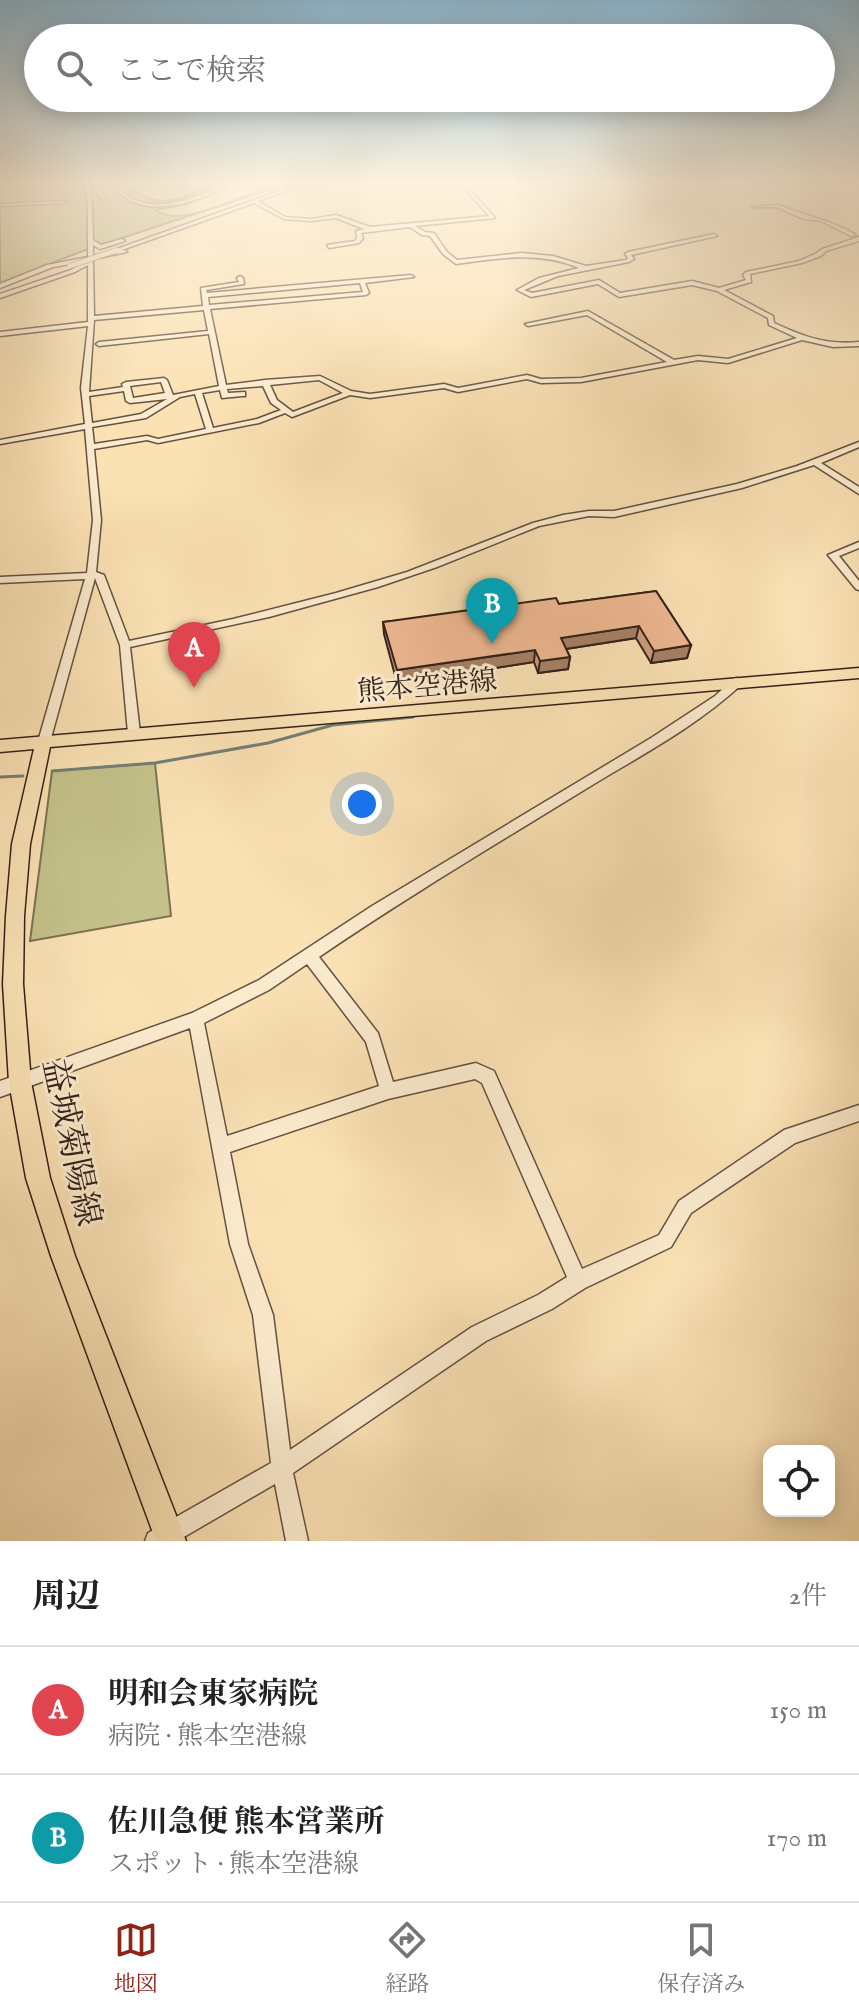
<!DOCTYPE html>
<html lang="ja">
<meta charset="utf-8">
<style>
body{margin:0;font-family:"IM FELL English","Noto Serif JP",serif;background:#f6f6f6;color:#222}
.controls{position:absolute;right:24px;bottom:24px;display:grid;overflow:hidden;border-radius:16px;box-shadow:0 4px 20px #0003}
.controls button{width:72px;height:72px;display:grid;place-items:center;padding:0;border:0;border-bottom:2px solid #e0e0e0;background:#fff;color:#222;font:40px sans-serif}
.you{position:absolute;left:362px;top:804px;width:28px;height:28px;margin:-20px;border:6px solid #fff;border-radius:50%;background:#1a73e8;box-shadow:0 0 0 12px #1a73e833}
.badge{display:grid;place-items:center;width:52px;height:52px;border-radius:50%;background:#8f2418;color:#fff;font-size:26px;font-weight:700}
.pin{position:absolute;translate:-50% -66px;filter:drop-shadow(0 2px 4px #0008)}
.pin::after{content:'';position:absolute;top:42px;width:28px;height:24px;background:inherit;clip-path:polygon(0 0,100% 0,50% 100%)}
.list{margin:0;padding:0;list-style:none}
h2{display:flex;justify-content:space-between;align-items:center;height:104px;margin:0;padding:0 32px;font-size:34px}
h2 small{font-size:26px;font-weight:400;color:#767676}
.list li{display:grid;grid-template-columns:52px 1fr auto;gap:24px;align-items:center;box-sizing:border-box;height:128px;padding:0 32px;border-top:2px solid #e0e0e0}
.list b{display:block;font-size:30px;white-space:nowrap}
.list p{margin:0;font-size:26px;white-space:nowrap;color:#767676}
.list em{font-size:26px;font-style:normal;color:#767676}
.icon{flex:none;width:44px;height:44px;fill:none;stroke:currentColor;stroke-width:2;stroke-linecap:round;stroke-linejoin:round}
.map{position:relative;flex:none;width:859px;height:1541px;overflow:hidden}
.search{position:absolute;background:#fff;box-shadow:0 4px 20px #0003;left:24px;right:24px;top:24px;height:88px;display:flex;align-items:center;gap:20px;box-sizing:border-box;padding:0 28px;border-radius:44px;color:#767676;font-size:30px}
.sheet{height:360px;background:#fff}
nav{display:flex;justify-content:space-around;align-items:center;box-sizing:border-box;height:112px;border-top:2px solid #e0e0e0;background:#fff;font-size:22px;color:#767676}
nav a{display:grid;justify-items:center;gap:4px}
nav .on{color:#8f2418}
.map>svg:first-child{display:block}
.green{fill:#c4c28a;stroke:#7c7252;stroke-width:2}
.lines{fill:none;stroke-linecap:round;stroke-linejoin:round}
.stream{stroke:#747f75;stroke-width:3}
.minor-casing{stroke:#655141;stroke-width:3}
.major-casing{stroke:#33211a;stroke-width:3}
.minor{fill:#fceccf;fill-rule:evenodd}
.major{fill:#fbe2b5;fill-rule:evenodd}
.minor-bridge-casing{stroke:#655141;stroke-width:6;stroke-linecap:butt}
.minor-bridge{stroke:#fceccf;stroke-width:5}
.wall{fill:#ce9e7e;stroke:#33211a;stroke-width:2}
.shaded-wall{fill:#a78166;stroke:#33211a;stroke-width:2}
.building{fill:#efb892;stroke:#33211a;stroke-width:2}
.labels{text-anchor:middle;stroke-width:6;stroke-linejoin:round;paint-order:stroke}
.street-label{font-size:28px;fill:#33211a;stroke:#fceccf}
.near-street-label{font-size:34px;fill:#33211a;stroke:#fceccf}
</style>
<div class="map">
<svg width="859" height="1541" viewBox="0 0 859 1541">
<rect width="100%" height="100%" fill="#fbe2b5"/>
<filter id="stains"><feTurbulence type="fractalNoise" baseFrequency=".0025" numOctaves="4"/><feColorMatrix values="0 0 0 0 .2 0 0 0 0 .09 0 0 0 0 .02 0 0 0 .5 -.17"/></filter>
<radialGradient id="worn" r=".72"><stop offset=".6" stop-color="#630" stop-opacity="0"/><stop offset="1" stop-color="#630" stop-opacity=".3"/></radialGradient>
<!-- green -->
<path class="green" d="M0 182C37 182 76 178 112 182 132 184 144 202 163 201 187 201 206 182 228 182V186L188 204 155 210C186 233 258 182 293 182L88 249 0 283Z
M155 763 171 916 30 941 52 771Z"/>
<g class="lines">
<!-- stream -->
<path class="stream" d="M52 771 155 763 268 743 333 725 413 717
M0 777 23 776"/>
<!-- minor casing -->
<g class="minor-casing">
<path id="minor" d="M85 182H89L92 206 93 240 101 245 122 239 125 241 100 249 93 245V256L124 250 127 252 93 259 94 316 203 306 201 288 239 282 237 278 240 276 243 278 244 284 206 290 207 293 411 275 414 277 365 283 369 293 366 295 210 309 226 385 265 380 320 376 351 391 370 394 444 384 458 388 527 375 541 379 581 378 667 362 587 315 528 326 525 324 588 311 674 360 698 356 728 359 797 338 769 325 768 318 717 291 692 285 619 297 598 284 531 297 517 290 539 278 579 268C539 251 498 258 456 264L443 254 430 236 422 235 410 227 361 233 363 238 359 243 329 248 327 245 355 241 357 238 356 231 364 229 336 218 311 221 284 219 254 203 119 251 114 250 304 182H310L258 201 285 217 311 219 336 215 370 227 489 216 459 182H463L495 218 415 226 425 232 434 233 447 252 457 260 522 253 553 256 586 266 626 260 628 258 625 254 628 252 714 234 717 236 631 255 634 259 629 262 558 276 524 290 532 293 599 280 620 293 692 281 719 288 746 280 743 275 746 272 799 261 817 253 822 249 859 237V241L826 251 821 256 802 263 750 274 751 282 724 290 773 316 774 323C805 337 825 345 859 342V346L833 347 802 340 728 363 698 360 581 382 541 383 527 379 458 392 444 388 370 398 350 395 292 417 285 413 259 423 158 443 147 440 94 449 101 520 96 572 104 575 129 641 233 619 336 593 407 572 533 523 563 515 589 511H614L737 484 797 466 859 442V447L821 463 859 487V494L814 465 742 488 676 503 614 517 589 516 539 526 437 567 378 587 269 617 130 647 140 733 134 737 128 733 120 645 95 578 51 738 45 742 41 741 39 738 85 579 0 583V577L87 573 93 520 85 429 0 444V440L85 424 81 388 88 326 0 336V332L88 322V265L75 272 0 298V294L71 270 87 261 53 267 0 288V284L47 265 88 257V206ZM360 283 363 292 209 305 208 297ZM204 310 208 331 99 342 96 344 99 346 209 334 219 386 173 395 167 380 164 378 126 382 122 384 123 387 89 392 94 320ZM319 380 343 393 293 412 277 400 270 385ZM161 382 165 393 133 398 130 386ZM263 386 271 403 281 410 257 419 213 428 202 393 220 390 222 398 242 396H245V392L228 393 227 389ZM124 391 126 401 130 403 167 399 141 414 92 423 89 396ZM195 394 206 429 158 439 147 436 94 444 92 427 146 418 180 397Z
M108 182H112C118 188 124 194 132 198 159 214 197 196 223 186L227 187C201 200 162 214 133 202 123 198 115 189 108 182Z
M91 185H95L106 199H102Z
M67 201 65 203 0 206V204Z
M779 205C805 216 831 220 856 235L851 236 821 221 804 219 776 207H752Z
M859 542V548L839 556 859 581V590L856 589 828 555Z
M737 678 742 682 741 685C697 726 640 756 589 787 498 843 407 897 319 957L378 1033 393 1082 476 1063 494 1071 582 1269 659 1235 679 1201 784 1130 859 1105V1121L795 1143 691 1213 671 1247 585 1288 552 1309 486 1341 293 1473 308 1541H286L275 1484 177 1541H145L148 1533 271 1463 253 1315 230 1244 190 1028 0 1097V1081L192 1013 259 980 372 906 651 738 715 696 733 679ZM307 964 366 1042 379 1086 227 1136 204 1023 269 990ZM475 1079 482 1083 567 1277 538 1295 472 1327 290 1450 273 1315 248 1244 230 1152 388 1099Z"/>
</g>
<!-- major casing -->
<g class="major-casing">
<path id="major" d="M859 668V678L50 747 30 844 24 916 23 984 31 1082 50 1178 75 1256 186 1541H156L51 1256 26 1178 9 1082 3 984 6 916 12 844 34 749 0 752V740Z"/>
</g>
<!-- minor -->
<use href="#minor" class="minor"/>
<!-- major -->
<use href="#major" class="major"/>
<!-- minor-bridge casing -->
<g class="minor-bridge-casing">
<path id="minor-bridge" d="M70 266 117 250"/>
</g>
<!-- minor-bridge -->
<use href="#minor-bridge" class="minor-bridge"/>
</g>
<!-- wall -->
<path class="wall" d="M656 591 691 645 687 658 651 663 636 638 566 649 570 657 568 669 538 673 534 662 397 683 384 634 383 622 559 604Z"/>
<!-- shaded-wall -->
<path class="shaded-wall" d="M639 626 636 638 559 650 561 638Z
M691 645 687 658 651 663 654 651Z
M535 650 534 662 397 683V670Z
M570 657 568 669 538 673 540 661Z"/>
<!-- building -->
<path class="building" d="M656 591 691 645 654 651 639 626 561 638 570 657 540 661 535 650 397 670 383 622 556 598 559 604Z"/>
<!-- sky -->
<linearGradient id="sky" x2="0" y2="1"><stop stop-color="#8bb8d2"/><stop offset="0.46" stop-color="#fdf2de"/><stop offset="1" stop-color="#fdf2de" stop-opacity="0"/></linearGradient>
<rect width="859" height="398" fill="url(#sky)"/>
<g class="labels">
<!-- street labels -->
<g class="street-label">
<text transform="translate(427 685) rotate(-5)" y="10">熊本空港線</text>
</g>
<!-- near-street labels -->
<g class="near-street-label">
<text transform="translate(73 1142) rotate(78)" y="12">益城菊陽線</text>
</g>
</g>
<rect width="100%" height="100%" filter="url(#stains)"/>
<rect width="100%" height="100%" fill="url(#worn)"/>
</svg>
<div class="controls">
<button><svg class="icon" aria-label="locate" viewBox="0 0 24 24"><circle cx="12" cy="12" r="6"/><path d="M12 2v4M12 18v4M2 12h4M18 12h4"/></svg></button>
</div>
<div class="you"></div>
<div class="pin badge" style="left:194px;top:688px;background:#e0444e">A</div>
<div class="pin badge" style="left:492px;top:644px;background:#0f9aa8">B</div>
<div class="search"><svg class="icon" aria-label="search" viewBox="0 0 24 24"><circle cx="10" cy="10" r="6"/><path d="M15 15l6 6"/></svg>ここで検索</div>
</div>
<section class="sheet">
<h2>周辺<small>2件</small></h2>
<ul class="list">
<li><span class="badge" style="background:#e0444e">A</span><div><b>明和会東家病院</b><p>病院 · 熊本空港線</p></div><em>150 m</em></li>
<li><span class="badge" style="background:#0f9aa8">B</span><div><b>佐川急便 熊本営業所</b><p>スポット · 熊本空港線</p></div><em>170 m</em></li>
</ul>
</section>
<nav>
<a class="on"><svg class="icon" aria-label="map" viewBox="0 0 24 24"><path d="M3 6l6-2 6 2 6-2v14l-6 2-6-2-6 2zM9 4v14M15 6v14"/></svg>地図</a>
<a><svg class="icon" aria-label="directions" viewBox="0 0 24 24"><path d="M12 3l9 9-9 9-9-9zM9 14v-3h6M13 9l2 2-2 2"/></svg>経路</a>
<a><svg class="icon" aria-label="saved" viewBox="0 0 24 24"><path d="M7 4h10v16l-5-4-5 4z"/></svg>保存済み</a>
</nav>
